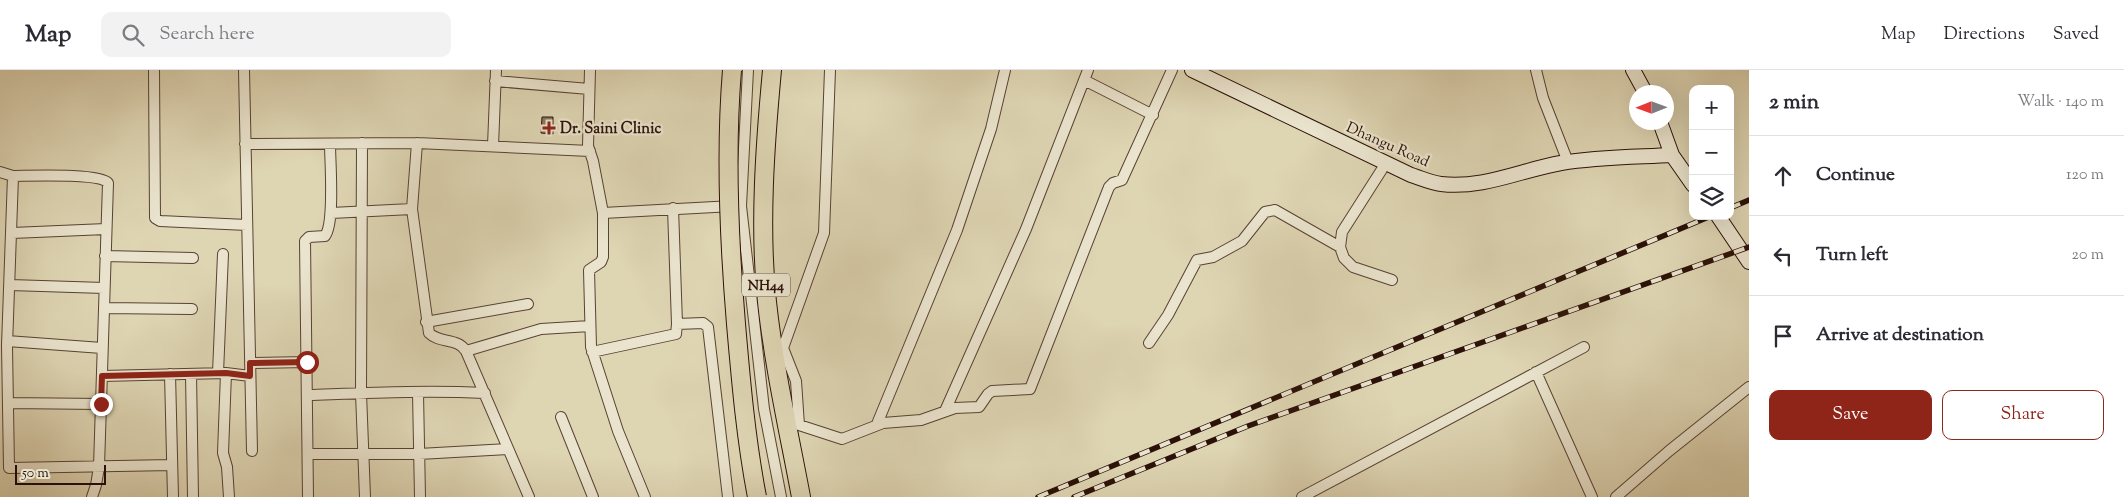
<!DOCTYPE html>
<meta charset="utf-8">
<style>
body{margin:0;font-family:"Sorts Mill Goudy",serif;background:#f2f2f3;color:#2b2b33}
.controls{position:absolute;right:15px;top:15px;display:grid;overflow:hidden;border-radius:10px;box-shadow:0 5px 20px #0002}
.controls button{width:45px;height:45px;display:grid;place-items:center;padding:0;border:0;border-bottom:1px solid #e1e1e2;background:#fff;color:#2b2b33;font:25px sans-serif}
.compass{position:absolute;left:1629px;top:15px;width:45px;height:45px;border-radius:50%;background:#fff;box-shadow:0 5px 20px #0002;rotate:269deg}
.scale{position:absolute;left:15px;bottom:12px;width:91px;box-sizing:border-box;padding-left:5px;border:2px solid #2b1108;border-top:0;font-size:14px;line-height:18px;white-space:nowrap;color:#2b1108;-webkit-text-stroke:4px #eae4ce;paint-order:stroke}
.stop{position:absolute;width:15px;height:15px;margin:-11px;border:4px solid #8f2418;border-radius:50%;background:#fff}
.stop.end{background:#8f2418;border-color:#fff;box-shadow:0 1px 5px #0008}
.list{margin:0;padding:0;list-style:none}
h2{display:flex;justify-content:space-between;align-items:center;height:65px;margin:0;padding:0 20px;font-size:21px}
h2 small{font-size:16px;font-weight:400;color:#7c7c81}
.list li{display:grid;grid-template-columns:32px 1fr auto;gap:15px;align-items:center;box-sizing:border-box;height:80px;padding:0 20px;border-top:1px solid #e1e1e2}
.list b{display:block;font-size:19px;white-space:nowrap}
.list em{font-size:16px;font-style:normal;color:#7c7c81}
.actions{display:flex;gap:10px;padding:15px 20px}
.actions a{flex:1;padding:11px 0;border:1px solid #8f2418;border-radius:10px;text-align:center;font-size:18px;color:#8f2418}
.actions .main{background:#8f2418;color:#fff}
.icon{flex:none;width:28px;height:28px;fill:none;stroke:currentColor;stroke-width:2;stroke-linecap:round;stroke-linejoin:round}
.map{position:relative;flex:none;width:1749px;height:427px;overflow:hidden}
header{display:flex;align-items:center;gap:30px;box-sizing:border-box;height:70px;padding:0 25px;background:#fff;border-bottom:1px solid #e1e1e2}
header strong{font-size:24px}
nav{display:flex;gap:28px;margin-inline-start:auto;font-size:18px}
.search{width:350px;height:45px;background:#f2f2f3;display:flex;align-items:center;gap:12px;box-sizing:border-box;padding:0 18px;border-radius:10px;color:#7c7c81;font-size:19px}
main{display:flex}
aside{flex:1;background:#fff}
.map>svg:first-child{display:block}
.building{fill:#887761;stroke:#2b1108}
.lines{fill:none;stroke-linecap:round;stroke-linejoin:round}
.street-casing{stroke:#584233;stroke-width:12}
.secondary-casing{stroke:#2b1108;stroke-width:16}
.highway-casing{stroke:#2b1108;stroke-width:20}
.street{stroke:#eae4ce;stroke-width:10}
.secondary{stroke:#eae4ce;stroke-width:14}
.highway{stroke:#ded5b3;stroke-width:18}
.rail-casing{stroke:#2b1108;stroke-width:5.5}
.rail{stroke:#eae4ce;stroke-width:4;stroke-dasharray:11;stroke-linecap:butt}
.highway-bridge-casing{stroke:#2b1108;stroke-width:20;stroke-linecap:butt}
.highway-bridge{stroke:#ded5b3;stroke-width:18}
.route{stroke:#8f2418;stroke-width:6}
.poi-dot{fill:#8f2418;stroke:#eae4ce;stroke-width:2}
.labels{text-anchor:middle;stroke-width:4.5;stroke-linejoin:round;paint-order:stroke}
.shield{fill:#eae4ce;stroke:#645043;stroke-width:1}
.shield-label{font-size:14px;font-weight:bold;fill:#2b1108}
.poi-label{font-size:15px;font-weight:bold;fill:#2b1108;stroke:#eae4ce;text-anchor:start}
.street-label{font-size:15px;fill:#2b1108;stroke:#eae4ce}
</style>
<header>
<strong>Map</strong>
<div class="search"><svg class="icon" aria-label="search" viewBox="0 0 24 24"><circle cx="10" cy="10" r="6"/><path d="M15 15l6 6"/></svg>Search here</div>
<nav><a>Map</a><a>Directions</a><a>Saved</a></nav>
</header>
<main>
<div class="map">
<svg width="1749" height="427" viewBox="0 0 1749 427">
<rect width="100%" height="100%" fill="#ded5b3"/>
<filter id="stains"><feTurbulence type="fractalNoise" baseFrequency=".004" numOctaves="4"/><feColorMatrix values="0 0 0 0 .2 0 0 0 0 .09 0 0 0 0 .02 0 0 0 .5 -.17"/></filter>
<radialGradient id="worn" r=".72"><stop offset=".6" stop-color="#630" stop-opacity="0"/><stop offset="1" stop-color="#630" stop-opacity=".3"/></radialGradient>
<!-- building -->
<path class="building" d="M542 47H553V64L541 63Z"/>
<g class="lines">
<!-- street casing -->
<g class="street-casing">
<path id="street" d="M154 0 155 148 160 151 247 155
M244 0 252 381
M590 0 588 76 593 91 603 143V187L601 192 589 200 591 277 618 361 645 427
M748 0 741 136 764 339 781 427
M830 0 824 163 783 278 796 311 799 355 842 369 883 353 921 350 955 338 979 337 988 324 992 321 1030 319 1109 117 1113 113 1122 110 1172 0
M1536 0 1543 28 1568 92
M1084 10 1153 45
M495 11 589 19
M362 73 361 323 365 427
M417 73 412 139 429 263C440 274 457 267 466 281L529 427
M245 74 417 73 590 81
M493 76 496 0
M1386 93 1342 162 1340 177 1344 188 1353 197 1392 210
M0 102 13 106 7 276 9 398 172 395
M13 106C29 106 100 103 108 113L99 397 96 415 92 427
M331 143 412 139
M603 143 733 136
M12 163 106 159
M105 186 193 188
M10 215 104 218
M104 238 192 239
M426 252 528 234
M677 254 703 253 708 257 728 427
M7 271 102 278
M1149 273 1168 245 1197 190 1213 187 1242 171 1265 142 1275 140 1340 177
M466 281 541 259 590 256
M592 282 676 264 677 254 673 138
M250 293 307 292
M1536 302 1592 427
M218 303 223 184
M226 303 223 383 227 397 229 427
M170 304 173 427
M191 304 193 427
M102 306 226 303 250 306
M418 323 420 427
M308 325C366 323 426 320 485 323
M8 333 101 334
M945 341 1026 159 1088 0
M561 347 593 427
M877 354 957 160 991 59 1005 0
M308 384H419L508 379
M308 427 305 171 309 167 325 166C335 153 330 92 330 74
M1302 427 1584 277
M1616 427 1669 381 1749 317"/>
</g>
<!-- secondary casing -->
<g class="secondary-casing">
<path id="secondary" d="M1192 0 1411 105C1421 108 1431 113 1441 114 1483 119 1521 100 1561 93 1597 87 1635 87 1672 85
M1633 0 1645 22
M1660 52 1672 85 1693 115
M1718 146 1749 192"/>
</g>
<!-- highway casing -->
<g class="highway-casing">
<path id="highway" d="M772 0C765 75 759 157 767 232 774 297 789 363 801 427"/>
</g>
<!-- street -->
<use href="#street" class="street"/>
<!-- secondary -->
<use href="#secondary" class="secondary"/>
<!-- highway -->
<use href="#highway" class="highway"/>
<!-- rail casing -->
<g class="rail-casing">
<path id="rail" d="M1730 138 1749 130
M1038 427 1711 146
M1074 427 1248 356 1749 177"/>
</g>
<!-- rail -->
<use href="#rail" class="rail"/>
<!-- highway-bridge casing -->
<g class="highway-bridge-casing">
<path id="highway-bridge" d="M732 0C725 84 729 170 736 254 741 312 746 370 757 427"/>
</g>
<!-- highway-bridge -->
<use href="#highway-bridge" class="highway-bridge"/>
</g>
<g class="lines">
<!-- route -->
<path class="route" d="M101 334 102 306 226 303 250 306V293L307 292"/>
</g>
<!-- markers -->
<path class="poi-dot" d="M546.5 50.5h5v5h5v5h-5v5h-5v-5h-5v-5h5z"/>
<g class="labels">
<!-- shield labels -->
<rect class="shield" x="742" y="203.5" width="48" height="23" rx="4"/>
<g class="shield-label">
<text x="766" y="220">NH44</text>
</g>
<!-- poi labels -->
<g class="poi-label">
<text x="560" y="63">Dr. Saini Clinic</text>
</g>
<!-- street labels -->
<g class="street-label">
<text transform="translate(1388 74) rotate(24)" y="5">Dhangu Road</text>
</g>
</g>
<rect width="100%" height="100%" filter="url(#stains)"/>
<rect width="100%" height="100%" fill="url(#worn)"/>
</svg>
<div class="controls">
<button>+</button>
<button>−</button>
<button><svg class="icon" aria-label="layers" viewBox="0 0 24 24"><path d="M12 4l9 5-9 5-9-5zM3 14l9 5 9-5"/></svg></button>
</div>
<svg class="compass" viewBox="-18 -18 36 36"><path d="M0-13l5 13h-10z" fill="#e53935"/><path d="M0 13l5-13h-10z" fill="#7c7c81"/></svg>
<div class="scale">50 m</div>
<div class="stop" style="left:307px;top:292px"></div>
<div class="stop end" style="left:101px;top:334px"></div>
</div>
<aside>
<h2>2 min<small>Walk · 140 m</small></h2>
<ul class="list">
<li><svg class="icon" aria-label="ahead" viewBox="0 0 24 24"><path d="M12 20V5M6 11l6-6 6 6"/></svg><div><b>Continue</b></div><em>120 m</em></li>
<li><svg class="icon" aria-label="left" viewBox="0 0 24 24"><path d="M17 20v-9H6M10 6l-5 5 5 5"/></svg><div><b>Turn left</b></div><em>20 m</em></li>
<li><svg class="icon" aria-label="arrive" viewBox="0 0 24 24"><path d="M6 21V4h12l-3 4 3 4H6"/></svg><div><b>Arrive at destination</b></div></li>
</ul>
<div class="actions"><a class="main">Save</a><a>Share</a></div>
</aside>
</main>
